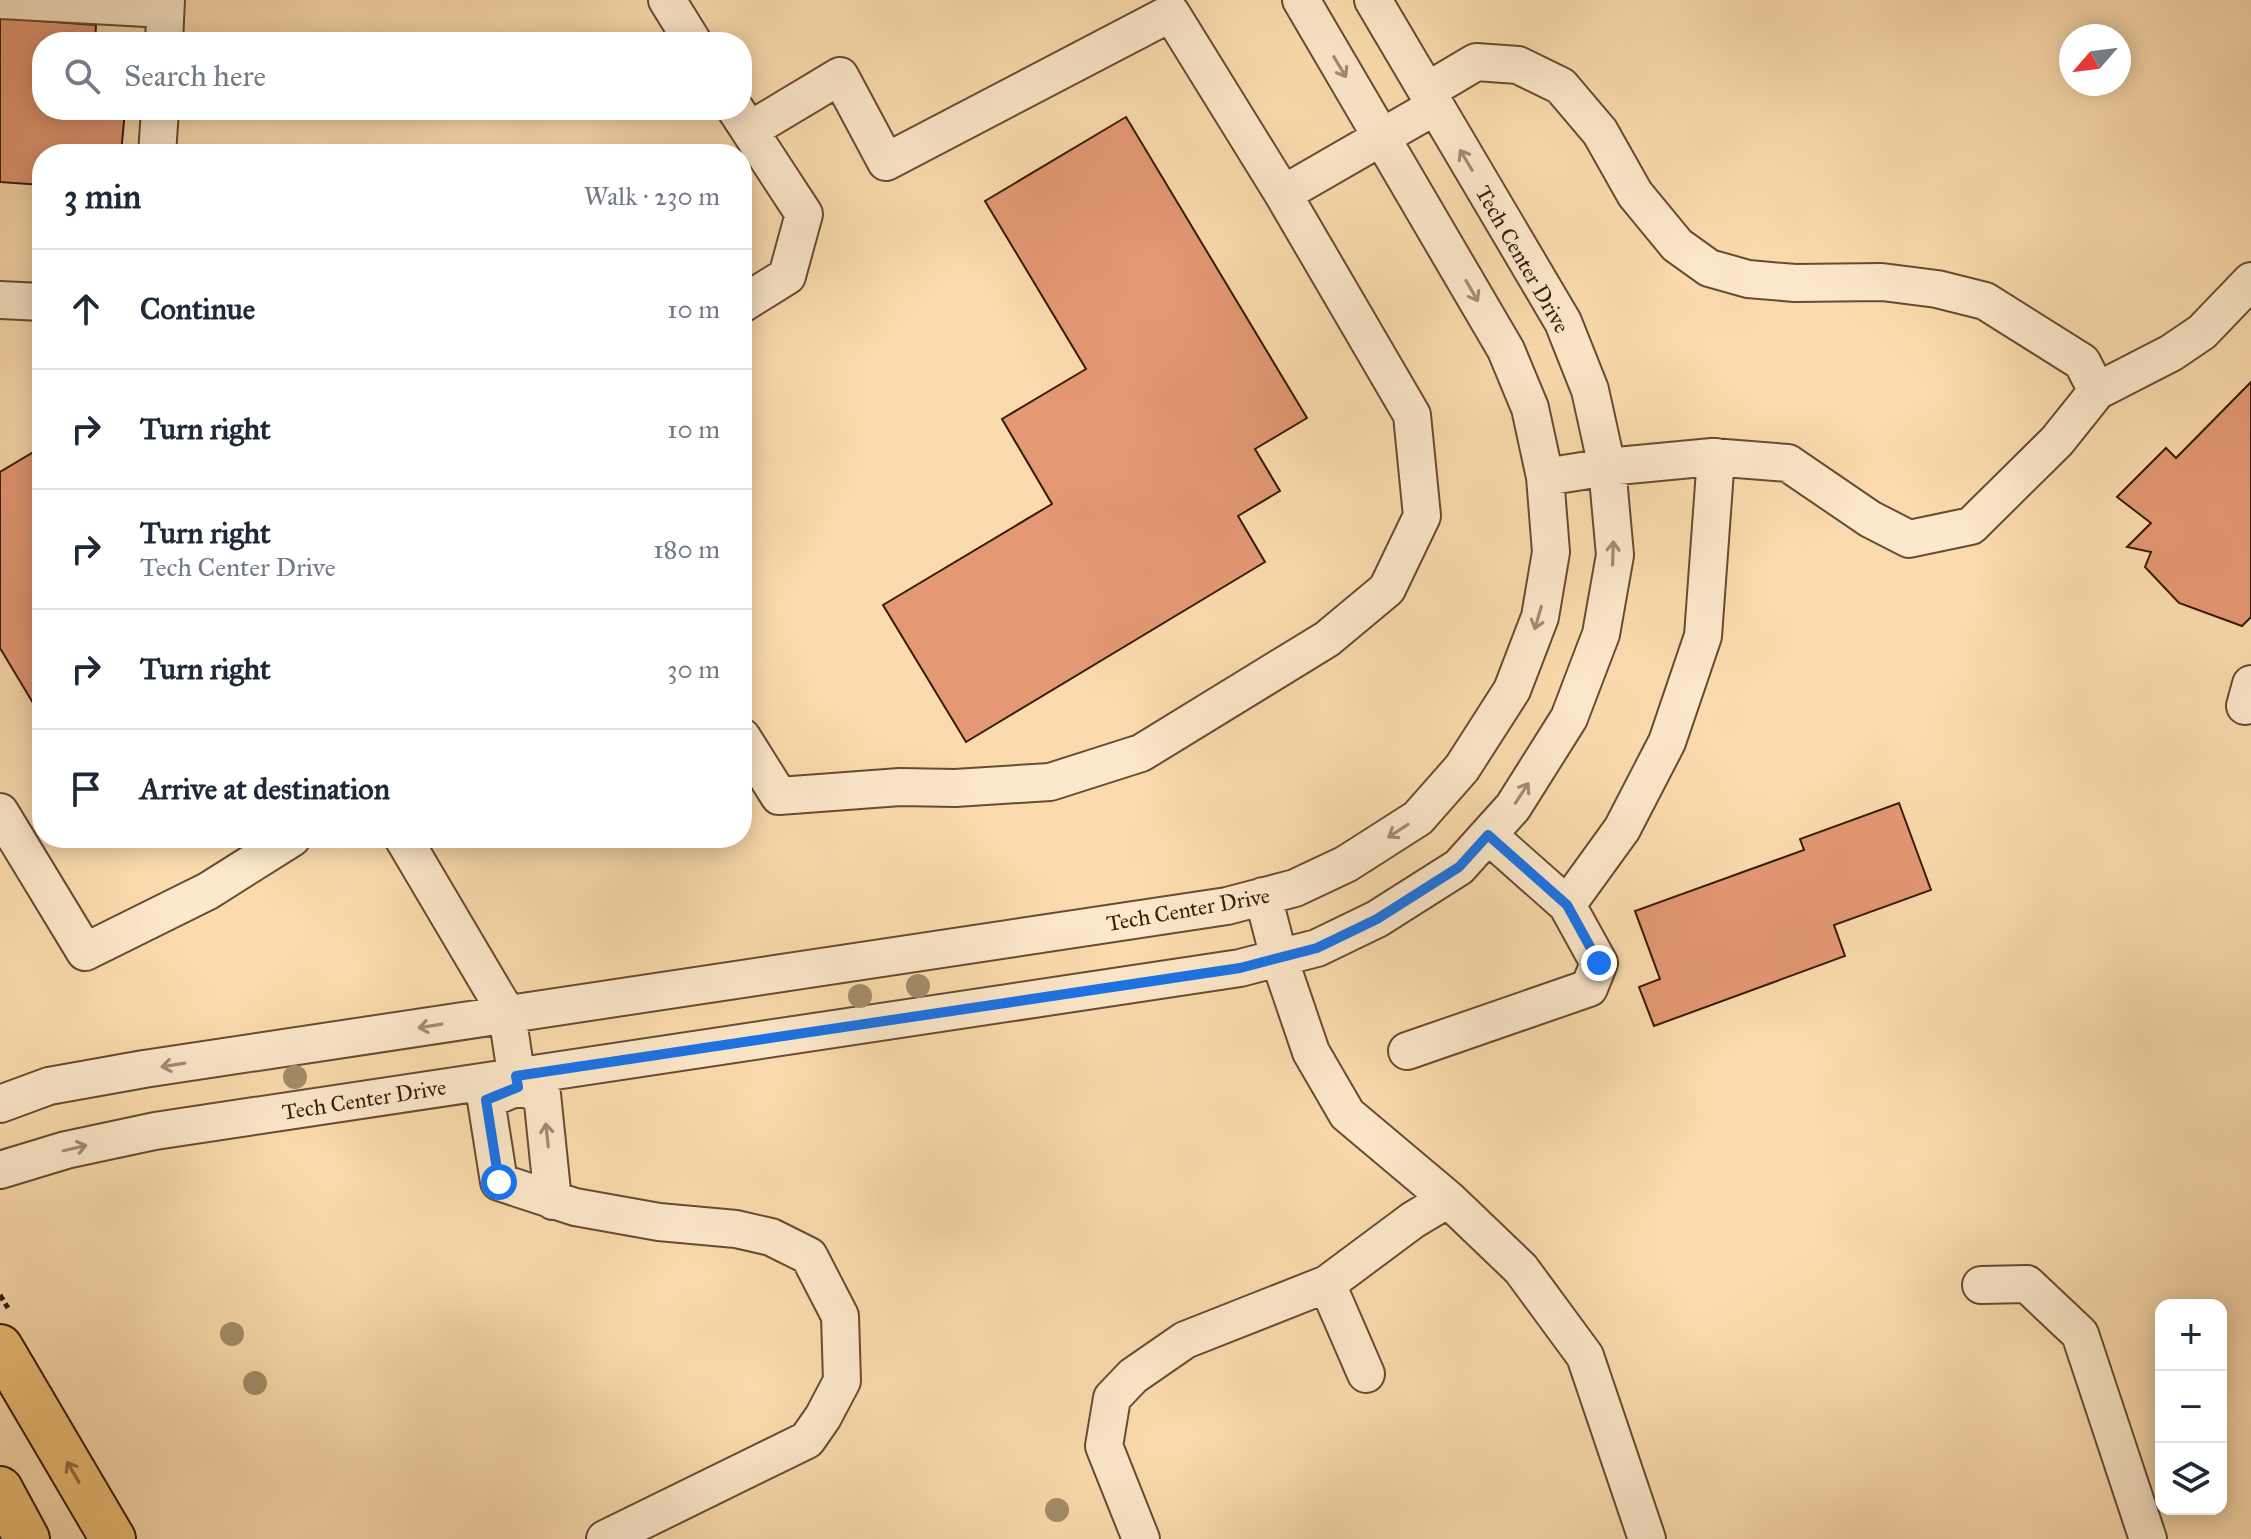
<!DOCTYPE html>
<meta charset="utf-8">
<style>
body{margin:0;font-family:"IM FELL Great Primer",serif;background:#f6f6f7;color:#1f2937}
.controls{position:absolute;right:24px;bottom:24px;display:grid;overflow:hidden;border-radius:16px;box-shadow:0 4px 20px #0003}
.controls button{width:72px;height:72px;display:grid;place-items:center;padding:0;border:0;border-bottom:2px solid #e0e1e3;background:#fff;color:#1f2937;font:40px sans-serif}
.compass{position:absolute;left:2059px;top:24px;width:72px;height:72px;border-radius:50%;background:#fff;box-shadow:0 4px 20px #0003;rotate:242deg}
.stop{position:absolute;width:24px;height:24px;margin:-18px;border:6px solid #1a73e8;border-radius:50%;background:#fff}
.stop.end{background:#1a73e8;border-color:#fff;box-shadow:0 2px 8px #0008}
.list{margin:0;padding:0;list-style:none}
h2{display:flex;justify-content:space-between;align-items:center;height:104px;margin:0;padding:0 32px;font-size:34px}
h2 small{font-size:26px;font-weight:400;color:#747a83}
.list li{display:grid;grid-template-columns:52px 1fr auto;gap:24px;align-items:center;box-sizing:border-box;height:120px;padding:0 32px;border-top:2px solid #e0e1e3}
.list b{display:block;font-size:30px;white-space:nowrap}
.list p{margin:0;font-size:26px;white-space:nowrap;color:#747a83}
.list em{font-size:26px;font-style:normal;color:#747a83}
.icon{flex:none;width:44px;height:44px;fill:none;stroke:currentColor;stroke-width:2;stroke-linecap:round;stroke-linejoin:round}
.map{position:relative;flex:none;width:2251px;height:1539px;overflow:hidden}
.search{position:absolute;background:#fff;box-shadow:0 4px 20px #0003;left:32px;top:32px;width:720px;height:88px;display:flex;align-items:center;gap:20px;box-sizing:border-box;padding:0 28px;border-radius:32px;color:#747a83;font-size:30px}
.panel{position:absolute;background:#fff;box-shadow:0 4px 20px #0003;left:32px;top:144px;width:720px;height:704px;border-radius:32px}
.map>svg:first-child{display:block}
.building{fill:#e49873;stroke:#351c0a;stroke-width:2}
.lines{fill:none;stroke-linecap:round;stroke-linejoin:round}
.minor-casing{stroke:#664c33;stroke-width:40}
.major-casing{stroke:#351c0a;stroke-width:48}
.path{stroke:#351c0a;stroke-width:5;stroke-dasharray:6 4;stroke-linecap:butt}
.minor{stroke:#fce8ca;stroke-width:36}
.major{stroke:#eebe76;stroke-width:44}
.tree{fill:#a48d69}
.oneway{stroke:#a28c74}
.oneway2{stroke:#926d40}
.route{stroke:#1a73e8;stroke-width:10}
.labels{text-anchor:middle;stroke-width:7;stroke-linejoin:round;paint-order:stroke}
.street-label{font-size:22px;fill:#351c0a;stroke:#fce8ca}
</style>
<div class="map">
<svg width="2251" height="1539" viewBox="0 0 2251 1539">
<rect width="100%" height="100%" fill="#fbdbad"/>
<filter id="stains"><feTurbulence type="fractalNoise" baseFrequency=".0025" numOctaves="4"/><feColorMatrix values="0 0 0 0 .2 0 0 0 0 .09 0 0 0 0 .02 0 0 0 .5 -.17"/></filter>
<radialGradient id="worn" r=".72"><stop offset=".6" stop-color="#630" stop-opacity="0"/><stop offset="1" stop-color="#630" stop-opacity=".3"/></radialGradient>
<!-- building -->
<path class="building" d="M0 18 96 25 95 42H42V110H125L121 154H42V185L0 182Z
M1126 117 1307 418 1255 449 1280 491 1238 516 1265 562 966 742 883 605 1052 504 1002 419 1086 369 985 201Z
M2251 382V617L2242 626 2179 603 2145 567 2151 552 2127 547 2151 523 2117 497 2166 448 2176 458Z
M42 447V718L0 648V472Z
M1899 803 1931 890 1834 925 1845 956 1654 1026 1639 987 1660 979 1635 911 1804 850 1800 839Z
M114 838H130L118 845Z"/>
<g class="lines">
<!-- minor casing -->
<g class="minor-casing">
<path id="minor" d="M0 0 165 9
M667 0 693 42
M164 42 166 0
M1427 91 1476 62 1518 65 1561 86 1600 132 1635 194 1677 245 1709 268 1748 279 1795 283 1882 282 1937 289 1985 301 2082 362 2097 391
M736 110 804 214 787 276 742 304
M157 154 160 110
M1283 194 1434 107
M0 300 42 302
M1545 477 1607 467 1712 457 1788 463 1870 519 1909 539 1971 526 2057 441 2097 391 2171 353 2202 332 2251 281
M2245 706 2251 684
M742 737 779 796 900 787 955 788 1050 782 1141 753 1327 639 1387 589 1422 516 1412 415 1283 194 1171 13 886 162 840 76 750 130
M0 812 85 952 208 891 292 838
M1488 835 1567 905 1622 829 1667 742 1703 636 1716 457
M403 838 507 1014 518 1087
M1263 896 1279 958 1311 1052 1347 1114 1448 1199 1521 1269 1585 1356 1647 1539
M1407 1051 1589 988 1599 963 1567 905
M0 1104 49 1086 144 1069 1227 906 1295 888 1346 864 1418 818 1462 768 1512 690 1540 617 1551 552 1545 477 1530 408 1506 350 1301 0
M0 1170 66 1150 155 1131 1240 968 1317 948 1377 919 1459 867 1513 807 1569 718 1601 634 1615 555 1607 467 1590 390 1563 322 1373 0
M553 1201 542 1094 518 1087 486 1100 499 1182 575 1207 659 1222 736 1229 771 1237 809 1256 840 1316 842 1381 823 1417 807 1440 605 1539
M1327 1284 1366 1374
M1981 1285 2027 1284 2080 1334 2148 1539
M1141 1539 1104 1446 1112 1398 1133 1376 1185 1340 1327 1284 1413 1220 1448 1199"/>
</g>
<!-- major casing -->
<g class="major-casing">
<path id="major" d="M0 1347 113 1539
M0 1489 27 1539"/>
</g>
<!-- path -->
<path class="path" d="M0 1295 8 1308"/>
<!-- minor -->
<use href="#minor" class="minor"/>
<!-- major -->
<use href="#major" class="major"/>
</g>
<!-- trees -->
<g class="tree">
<circle cx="918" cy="986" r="12"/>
<circle cx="860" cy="996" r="12"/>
<circle cx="295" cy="1077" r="12"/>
<circle cx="232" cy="1334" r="12"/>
<circle cx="255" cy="1383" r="12"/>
<circle cx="1057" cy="1510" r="12"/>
</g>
<!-- one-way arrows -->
<defs><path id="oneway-shaft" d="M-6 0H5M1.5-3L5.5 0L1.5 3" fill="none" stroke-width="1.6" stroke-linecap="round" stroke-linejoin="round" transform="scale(2)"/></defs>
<g class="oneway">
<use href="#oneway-shaft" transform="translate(1340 67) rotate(59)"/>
<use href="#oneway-shaft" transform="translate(1466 160) rotate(-121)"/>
<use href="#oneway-shaft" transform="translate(1472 291) rotate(60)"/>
<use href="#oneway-shaft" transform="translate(1613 553) rotate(-88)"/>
<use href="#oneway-shaft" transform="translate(1538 618) rotate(106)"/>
<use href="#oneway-shaft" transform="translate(1522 793) rotate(-57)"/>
<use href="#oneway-shaft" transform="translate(1398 831) rotate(147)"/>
<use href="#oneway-shaft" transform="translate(430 1026) rotate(171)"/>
<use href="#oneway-shaft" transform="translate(173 1065) rotate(171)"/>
<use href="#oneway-shaft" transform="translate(547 1135) rotate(-96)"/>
<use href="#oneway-shaft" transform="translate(75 1148) rotate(-13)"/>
</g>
<use class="oneway2" href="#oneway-shaft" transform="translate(73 1472) rotate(-120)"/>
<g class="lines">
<!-- route -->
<path class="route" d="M499 1182 486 1100 518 1087 516 1076 1240 968 1317 948 1377 919 1459 867 1488 835 1567 905 1599 963"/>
</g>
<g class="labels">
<!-- street labels -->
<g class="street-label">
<text transform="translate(1523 259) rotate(60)" y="8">Tech Center Drive</text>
<text transform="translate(1188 909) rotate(-10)" y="8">Tech Center Drive</text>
<text transform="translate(364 1099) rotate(-9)" y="8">Tech Center Drive</text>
</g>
</g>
<rect width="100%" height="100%" filter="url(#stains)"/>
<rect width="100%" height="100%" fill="url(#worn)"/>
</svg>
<div class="controls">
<button>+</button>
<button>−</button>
<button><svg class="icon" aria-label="layers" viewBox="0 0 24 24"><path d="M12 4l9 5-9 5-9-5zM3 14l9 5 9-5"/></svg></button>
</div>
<svg class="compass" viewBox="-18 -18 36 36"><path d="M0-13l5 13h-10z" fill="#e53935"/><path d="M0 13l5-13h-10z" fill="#747a83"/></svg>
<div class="stop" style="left:499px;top:1182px"></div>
<div class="stop end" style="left:1599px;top:963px"></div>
<div class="search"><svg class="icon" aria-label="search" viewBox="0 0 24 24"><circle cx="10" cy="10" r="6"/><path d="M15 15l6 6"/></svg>Search here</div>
<section class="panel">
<h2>3 min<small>Walk · 230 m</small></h2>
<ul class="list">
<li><svg class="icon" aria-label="ahead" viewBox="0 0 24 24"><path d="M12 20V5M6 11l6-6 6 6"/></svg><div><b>Continue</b></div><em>10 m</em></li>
<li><svg class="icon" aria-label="right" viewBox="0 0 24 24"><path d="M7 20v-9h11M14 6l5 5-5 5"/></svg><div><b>Turn right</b></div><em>10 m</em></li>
<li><svg class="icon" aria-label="right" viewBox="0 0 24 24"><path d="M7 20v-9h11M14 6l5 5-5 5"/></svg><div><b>Turn right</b><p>Tech Center Drive</p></div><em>180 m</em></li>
<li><svg class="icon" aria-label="right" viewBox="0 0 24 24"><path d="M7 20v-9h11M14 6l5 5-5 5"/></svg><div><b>Turn right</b></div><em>30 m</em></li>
<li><svg class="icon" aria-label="arrive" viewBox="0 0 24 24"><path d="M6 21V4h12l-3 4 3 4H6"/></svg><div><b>Arrive at destination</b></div></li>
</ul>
</section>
</div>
